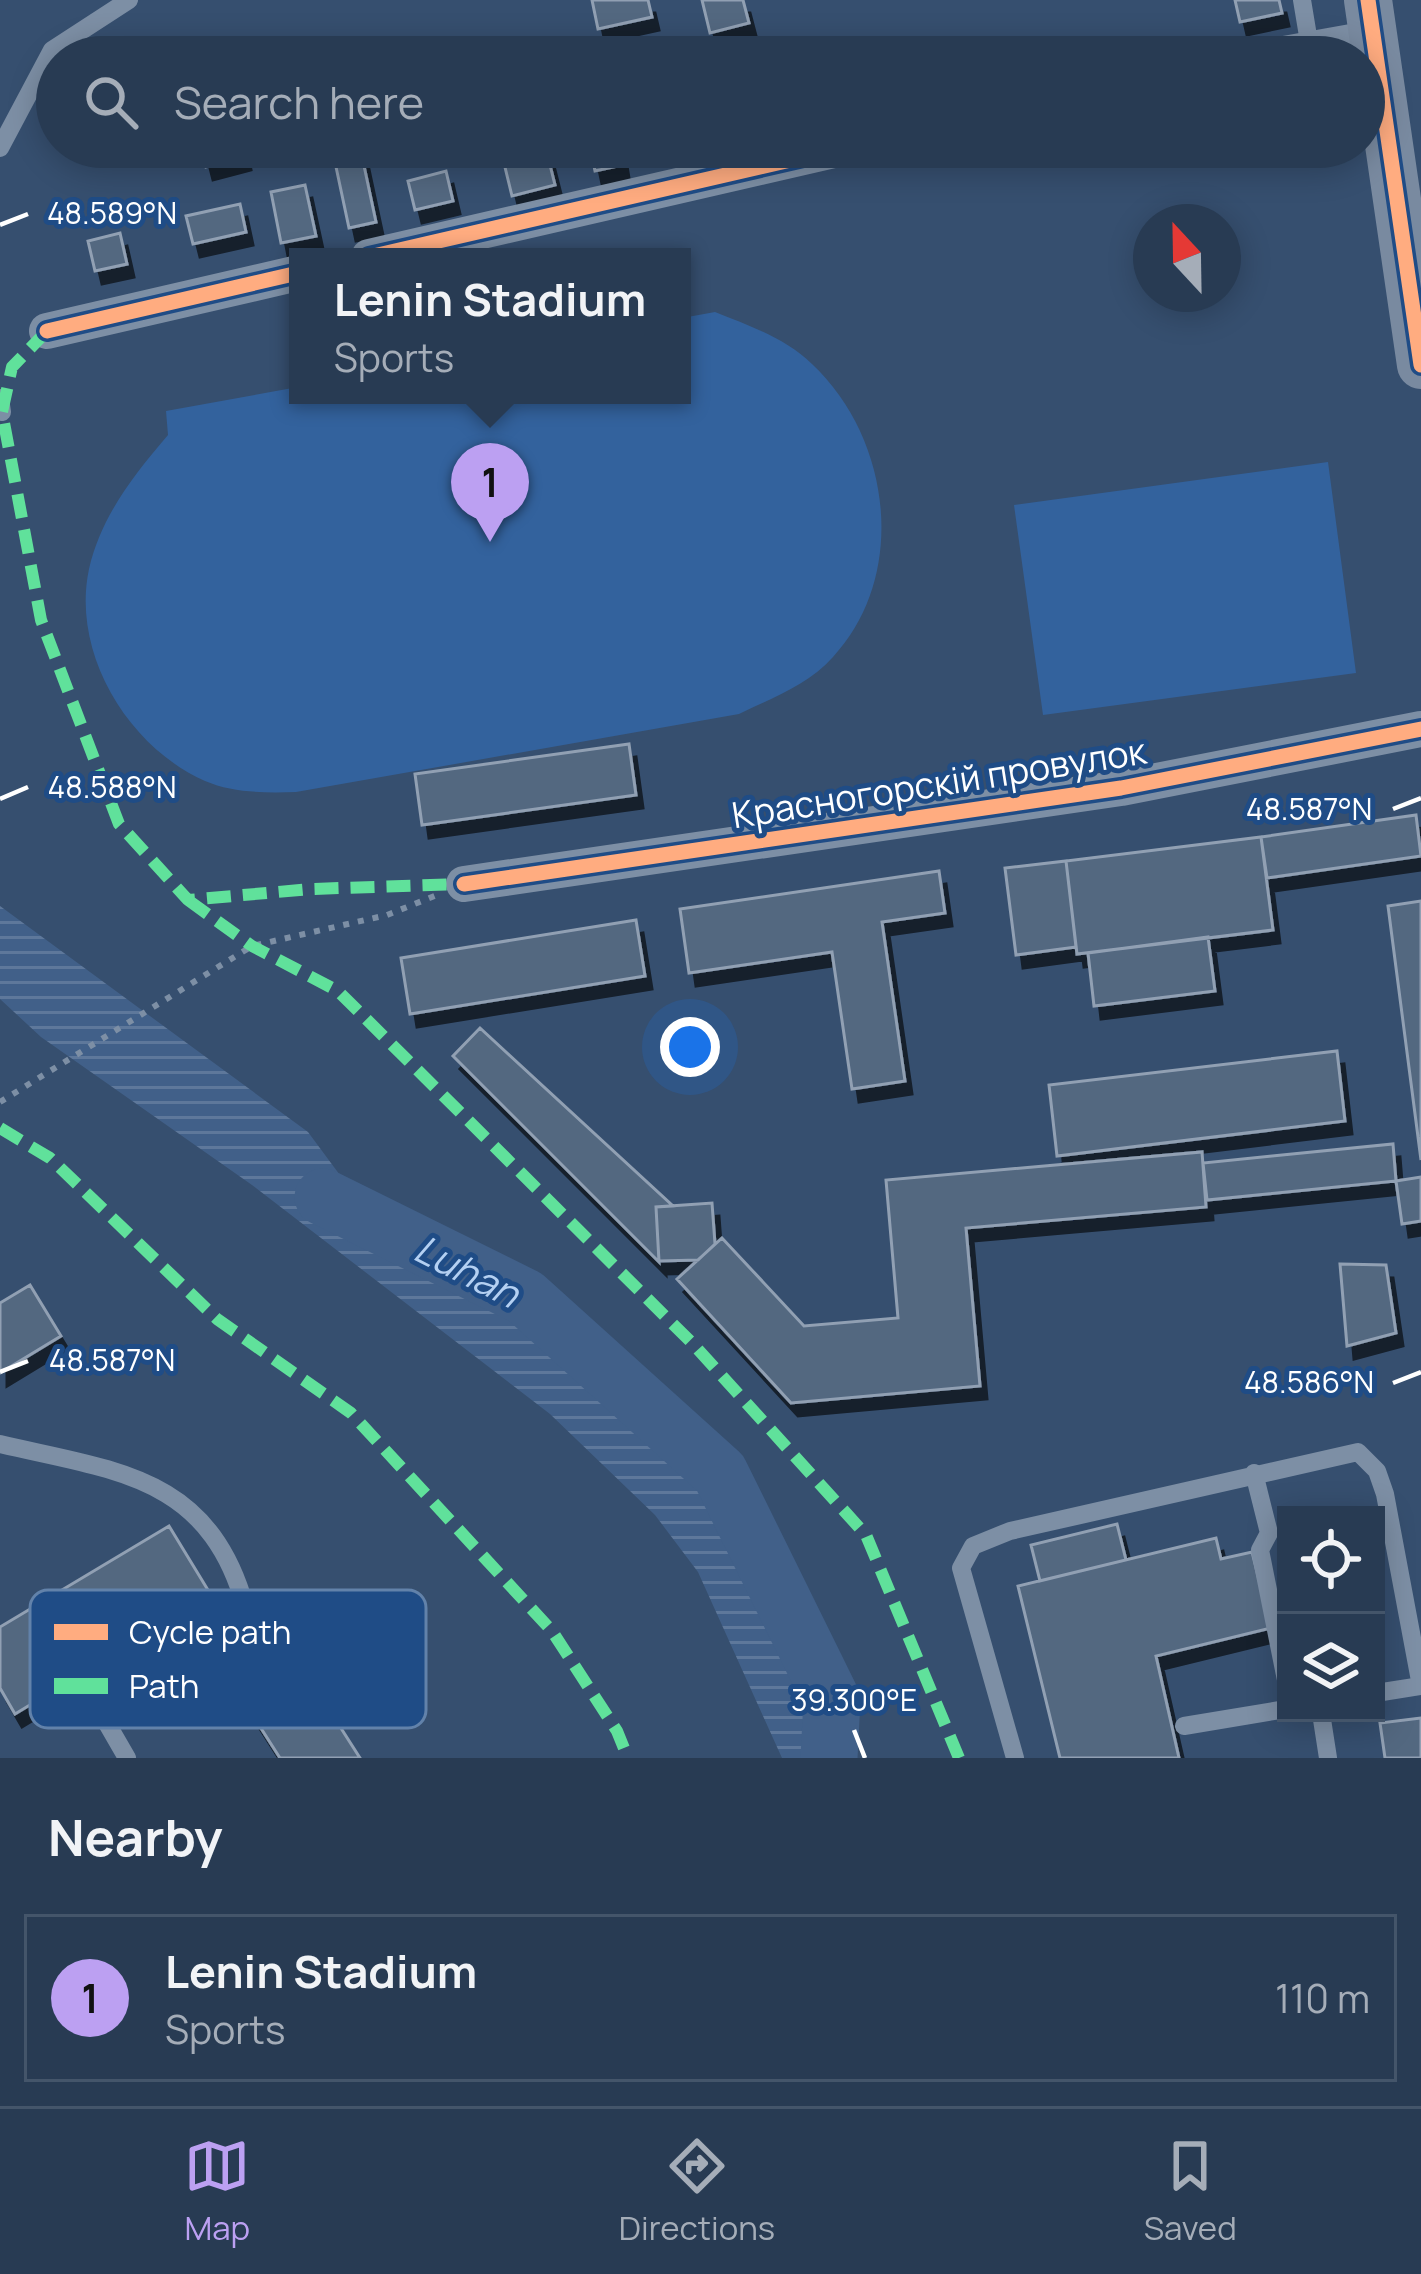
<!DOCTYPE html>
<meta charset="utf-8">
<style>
body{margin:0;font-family:Manrope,sans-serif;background:#34465d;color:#f1f3f6}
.controls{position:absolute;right:36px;bottom:36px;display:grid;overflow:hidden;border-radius:0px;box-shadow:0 6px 30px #0003}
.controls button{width:108px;height:108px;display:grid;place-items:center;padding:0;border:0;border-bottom:3px solid #44556a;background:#283b53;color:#f1f3f6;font:60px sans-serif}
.compass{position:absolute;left:1133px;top:204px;width:108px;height:108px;border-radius:50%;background:#283b53;box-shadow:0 6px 30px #0003;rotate:338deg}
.you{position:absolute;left:690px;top:1047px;width:42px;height:42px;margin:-30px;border:9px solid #fff;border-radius:50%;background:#1a73e8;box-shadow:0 0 0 18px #1a73e833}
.badge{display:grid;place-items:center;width:78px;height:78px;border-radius:50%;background:#bca0f2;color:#111;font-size:39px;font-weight:700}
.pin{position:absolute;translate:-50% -99px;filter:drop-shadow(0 3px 6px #0008)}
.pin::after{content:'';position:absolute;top:63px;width:42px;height:36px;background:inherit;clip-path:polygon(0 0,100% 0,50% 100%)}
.popup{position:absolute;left:289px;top:248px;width:402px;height:156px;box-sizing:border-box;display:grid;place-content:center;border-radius:0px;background:#283b53;filter:drop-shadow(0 3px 9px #0005);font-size:39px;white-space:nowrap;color:#a5adb8}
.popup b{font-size:45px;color:#f1f3f6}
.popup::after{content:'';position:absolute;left:50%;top:100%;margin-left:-24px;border:24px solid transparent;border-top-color:#283b53}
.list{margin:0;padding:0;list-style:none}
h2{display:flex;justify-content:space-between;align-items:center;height:156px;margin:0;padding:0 48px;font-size:51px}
h2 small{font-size:39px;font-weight:400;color:#a5adb8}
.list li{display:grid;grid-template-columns:78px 1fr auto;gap:36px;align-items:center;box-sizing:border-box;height:168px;margin:0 24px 24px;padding:0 24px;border:3px solid #44556a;border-radius:0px}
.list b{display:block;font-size:45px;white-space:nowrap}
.list p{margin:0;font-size:39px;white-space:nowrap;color:#a5adb8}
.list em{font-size:39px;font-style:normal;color:#a5adb8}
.icon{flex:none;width:66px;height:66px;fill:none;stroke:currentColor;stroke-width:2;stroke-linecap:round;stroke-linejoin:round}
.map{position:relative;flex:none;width:1421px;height:1758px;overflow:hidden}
.search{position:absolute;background:#283b53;box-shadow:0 6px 30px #0003;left:36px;right:36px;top:36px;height:132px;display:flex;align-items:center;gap:30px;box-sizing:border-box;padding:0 42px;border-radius:66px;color:#a5adb8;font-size:45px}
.sheet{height:348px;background:#283b53}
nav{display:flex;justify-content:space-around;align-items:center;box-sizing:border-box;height:168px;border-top:3px solid #44556a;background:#283b53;font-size:33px;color:#a5adb8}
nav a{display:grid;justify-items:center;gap:6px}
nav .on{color:#bca0f2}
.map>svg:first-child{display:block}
.green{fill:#33629d}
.water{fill:url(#water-rules)}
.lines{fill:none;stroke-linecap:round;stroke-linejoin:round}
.river{stroke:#416089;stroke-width:57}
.building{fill:#526780;stroke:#91a0b3;stroke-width:3;filter:url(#shadow)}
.path{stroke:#7d8fa5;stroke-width:6;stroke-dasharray:6 9;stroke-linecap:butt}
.lane{stroke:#7d8fa5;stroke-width:18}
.street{stroke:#7d8fa5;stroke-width:36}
.secondary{stroke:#798aa0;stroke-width:48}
.quiet{stroke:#60e19b;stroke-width:12;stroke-dasharray:24 12;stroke-linecap:butt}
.cycleway-casing{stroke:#1f4c86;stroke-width:22}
.cycleway{stroke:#ffac80;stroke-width:15}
.ticks{fill:none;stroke:#fff;stroke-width:4.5}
.labels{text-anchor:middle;stroke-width:10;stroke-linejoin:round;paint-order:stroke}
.street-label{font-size:36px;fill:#fff;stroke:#1f4c86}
.water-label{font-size:39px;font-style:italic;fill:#b4d0f2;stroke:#1f4c86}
.key{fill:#1f4c86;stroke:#6282aa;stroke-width:3}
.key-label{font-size:33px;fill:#fff}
.ticks-label{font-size:30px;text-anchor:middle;fill:#fff;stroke:#1f4c86;stroke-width:10;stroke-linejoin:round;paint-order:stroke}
</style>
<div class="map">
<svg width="1421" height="1758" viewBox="0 0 1421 1758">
<defs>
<pattern id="water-rules" width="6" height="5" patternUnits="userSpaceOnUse" patternTransform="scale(3)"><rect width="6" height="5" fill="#416089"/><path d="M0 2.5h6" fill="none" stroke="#5e789b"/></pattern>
<filter id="shadow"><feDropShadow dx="7" dy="13" stdDeviation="0" flood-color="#0009"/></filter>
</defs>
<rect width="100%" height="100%" fill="#364f6f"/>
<!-- green -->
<path class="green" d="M715 312C750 326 785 338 812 364 892 439 908 576 833 657 808 685 772 698 739 714L296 792C266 793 233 793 205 781 128 747 71 653 89 569 101 516 134 475 168 435L166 411 298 387V395H682V318Z
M1328 462 1356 673 1043 715 1014 505Z"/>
<!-- water -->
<path class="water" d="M0 906 308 1132 368 1213 625 1408 684 1472 757 1572 776 1630 802 1688 825 1720 837 1758H782L698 1572 655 1515 550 1414 252 1185 41 1037 0 999Z"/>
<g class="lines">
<!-- river -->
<path class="river" d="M323 1197 525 1297 720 1473 832 1700 829 1758"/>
</g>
<!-- building -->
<path class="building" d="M592 0H648L652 17 598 29Z
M702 0H743L749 23 710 33Z
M1235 0H1279L1282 13 1240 22Z
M1019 38 1023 57H992L989 43Z
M905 42 909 57H875L873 50Z
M201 147H242L244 157 206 167Z
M360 147 376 222 349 228 332 148Z
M590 147H619L622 165 595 171Z
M547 153 555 185 512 196 504 163Z
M446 171 453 201 415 210 408 181Z
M305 185 316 236 281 243 271 192Z
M240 204 246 232 193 244 186 216Z
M120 233 127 264 95 271 88 241Z
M629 744 636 795 422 825 415 774Z
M1416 815 1421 856 1267 878 1261 837Z
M1261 837 1273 930 1077 954 1066 861Z
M1066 861 1076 947 1016 955 1005 868Z
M939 871 945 913 882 922 905 1081 852 1089 832 952 689 973 680 909Z
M1421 901V1160L1388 906Z
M636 920 645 976 410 1014 401 958Z
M1208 937 1215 991 1094 1006 1088 953Z
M480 1028 673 1206 656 1207 659 1262 453 1056Z
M1337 1051 1345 1121 1057 1156 1049 1085Z
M1393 1144 1396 1181 1207 1200 1203 1163Z
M1202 1152 1206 1207 966 1228 980 1386 791 1403 677 1279 722 1238 804 1326 898 1318 886 1180Z
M1421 1177V1221L1402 1224 1396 1181Z
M712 1203 715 1244 698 1260 659 1261 656 1207Z
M1340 1264 1386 1265 1396 1333 1347 1346Z
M30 1285 61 1336 0 1373V1303Z
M1117 1524 1126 1560 1040 1581 1031 1545Z
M169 1526 211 1595 15 1714 0 1688V1627Z
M1216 1538 1221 1559 1252 1552 1271 1628 1156 1656 1179 1758H1060L1018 1586Z
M300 1664 360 1758H280L243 1700Z
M1421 1718V1758H1385L1380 1723Z"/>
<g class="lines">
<!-- path -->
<path class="path" d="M0 1102 252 946 387 915 437 895"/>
<!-- lane -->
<path class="lane" d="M1302 0 1310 48
M0 148 52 50 129 0
M0 398 2 412
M0 1444C115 1471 208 1475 245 1606L235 1627 101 1713 127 1758
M1254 1473 1269 1533 1260 1550 1286 1680
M1376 1693 1421 1686
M1321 1713 1328 1758
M1184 1726 1286 1709
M1015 1758 961 1568 973 1546 1010 1531 1358 1452 1377 1471 1385 1494 1421 1686"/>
<!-- street -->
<path class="street" d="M1267 57 1374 38
M369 257 847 147
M47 331 298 273
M464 884 1121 788 1421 729"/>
<!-- secondary -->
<path class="secondary" d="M1368 0 1421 365"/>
<!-- quiet -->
<path class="quiet" d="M47 331 12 367 2 412 41 620 119 824 188 900 311 889 464 884
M188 900 252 946 338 991 693 1344 866 1535 959 1758
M0 1128 50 1158 217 1319 351 1413 552 1631 617 1731 628 1758"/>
<!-- cycleway casing -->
<g class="cycleway-casing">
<path id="cycleway" d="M1368 0 1421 365
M369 257 847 147
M47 331 298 273
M464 884 1121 788 1421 729"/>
</g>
<!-- cycleway -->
<use href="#cycleway" class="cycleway"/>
</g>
<!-- ticks -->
<path class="ticks" d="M0 225 28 214M0 799 28 787M1393 809 1421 798M0 1372 28 1361M1393 1383 1421 1372M854 1730 865 1758"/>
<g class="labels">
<!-- street labels -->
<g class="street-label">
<text transform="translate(939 783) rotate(-9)" y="13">Красногорскій провулок</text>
</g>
<!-- water labels -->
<g class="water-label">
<text transform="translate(467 1271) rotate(27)" y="14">Luhan</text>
</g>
</g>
<!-- legend -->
<rect x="30" y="1590" width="396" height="138" rx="18" class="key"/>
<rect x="54" y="1624" width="54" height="16" fill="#ffac80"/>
<rect x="54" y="1678" width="54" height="16" fill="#60e19b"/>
<g class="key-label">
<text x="129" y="1644">Cycle path</text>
<text x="129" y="1698">Path</text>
</g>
<g class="ticks-label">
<text x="112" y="224">48.589°N</text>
<text x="112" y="798">48.588°N</text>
<text x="1309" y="820">48.587°N</text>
<text x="112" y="1371">48.587°N</text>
<text x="1309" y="1393">48.586°N</text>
<text x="854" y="1711">39.300°E</text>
</g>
</svg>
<div class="controls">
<button><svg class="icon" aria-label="locate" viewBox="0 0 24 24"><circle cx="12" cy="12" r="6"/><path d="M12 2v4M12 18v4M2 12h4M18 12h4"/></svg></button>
<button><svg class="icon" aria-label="layers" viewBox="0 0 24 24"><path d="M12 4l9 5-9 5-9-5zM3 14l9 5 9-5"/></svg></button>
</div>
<svg class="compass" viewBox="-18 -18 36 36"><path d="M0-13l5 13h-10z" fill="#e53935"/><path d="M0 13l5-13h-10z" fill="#a5adb8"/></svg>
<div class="you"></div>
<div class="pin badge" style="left:490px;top:542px">1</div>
<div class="popup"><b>Lenin Stadium</b>Sports</div>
<div class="search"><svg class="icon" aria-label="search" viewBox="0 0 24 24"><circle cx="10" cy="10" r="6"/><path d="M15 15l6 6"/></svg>Search here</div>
</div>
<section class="sheet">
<h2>Nearby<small></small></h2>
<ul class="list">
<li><span class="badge">1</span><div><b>Lenin Stadium</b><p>Sports</p></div><em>110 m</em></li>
</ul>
</section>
<nav>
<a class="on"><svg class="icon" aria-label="map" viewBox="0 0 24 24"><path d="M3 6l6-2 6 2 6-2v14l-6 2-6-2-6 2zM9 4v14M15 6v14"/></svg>Map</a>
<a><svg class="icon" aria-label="directions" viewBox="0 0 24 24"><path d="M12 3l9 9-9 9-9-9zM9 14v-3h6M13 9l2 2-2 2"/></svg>Directions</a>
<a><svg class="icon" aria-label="saved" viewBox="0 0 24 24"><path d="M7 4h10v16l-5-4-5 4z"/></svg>Saved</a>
</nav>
